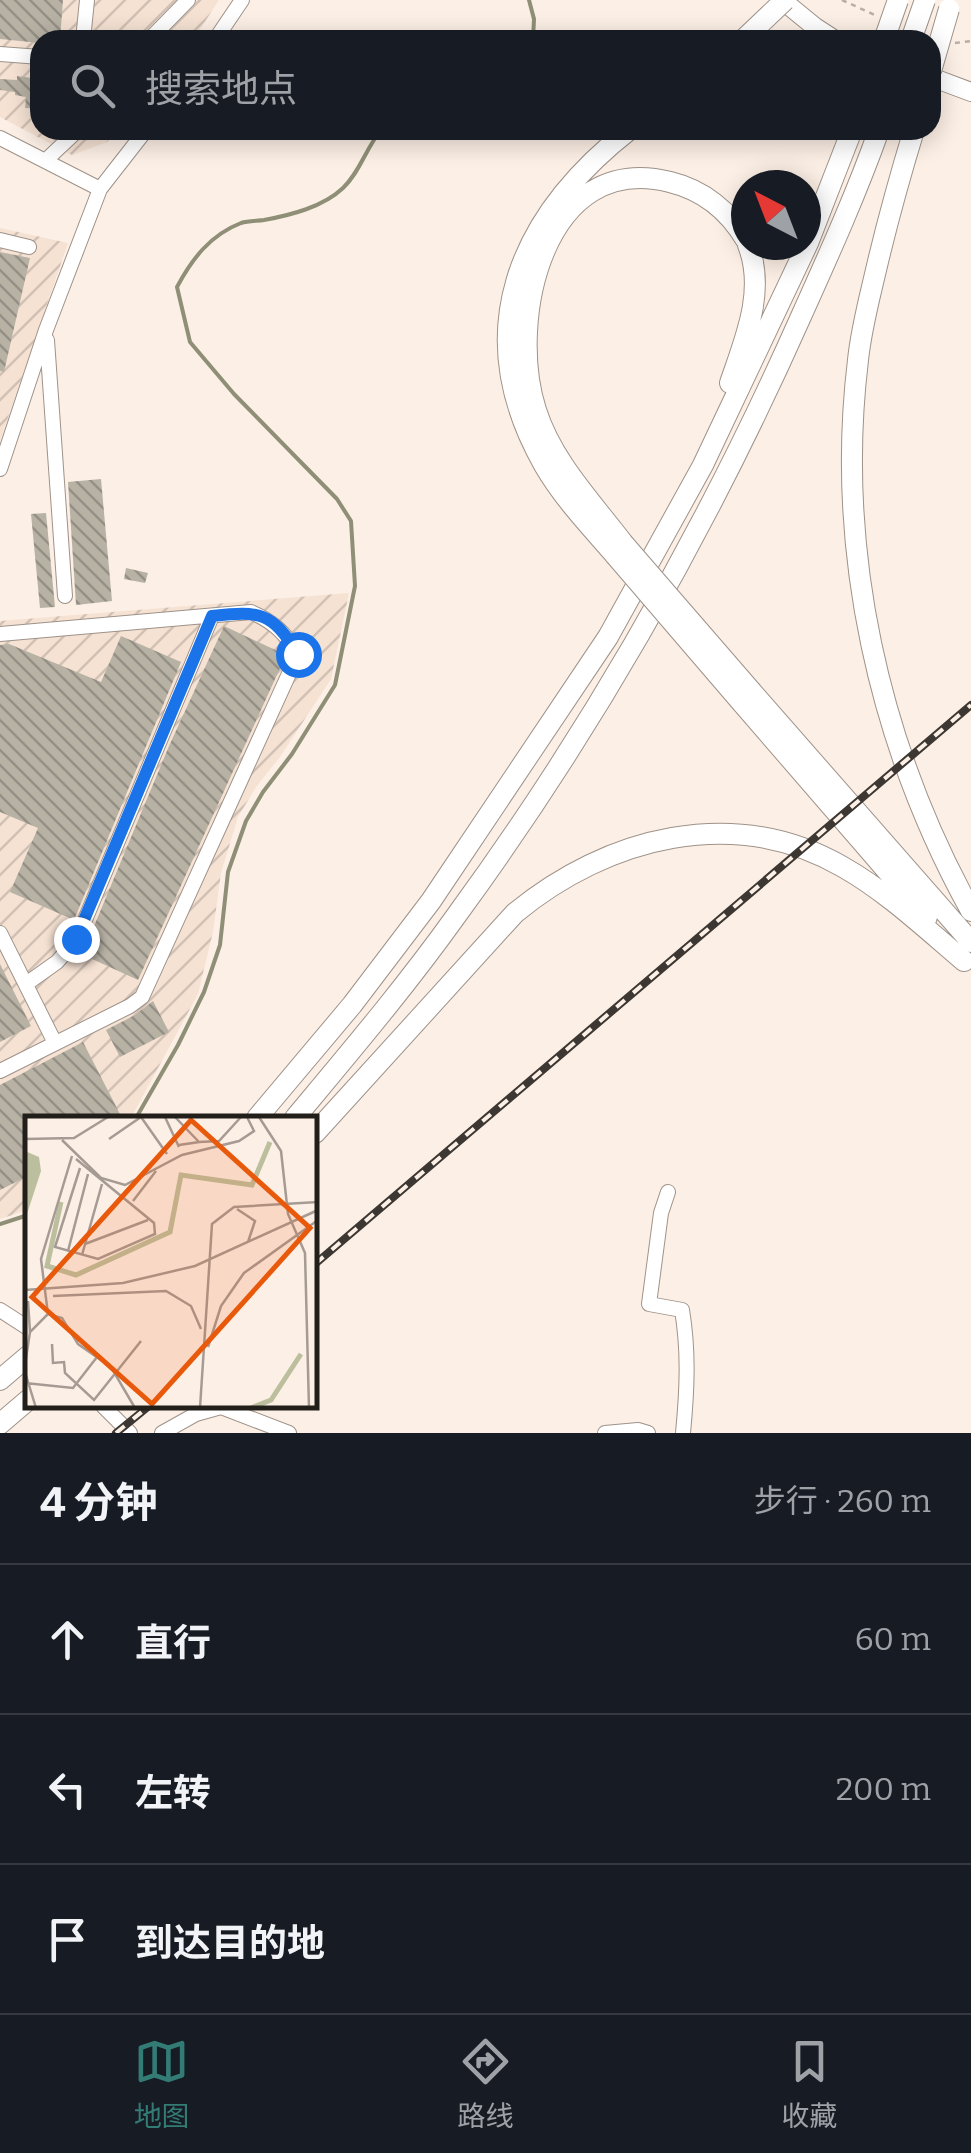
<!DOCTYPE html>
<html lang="zh">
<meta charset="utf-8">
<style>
body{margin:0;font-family:Bitter,"Noto Sans SC",serif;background:#20242c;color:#f1f3f6}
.compass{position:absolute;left:731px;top:170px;width:90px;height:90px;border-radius:50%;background:#171b24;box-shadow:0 5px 25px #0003;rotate:318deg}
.stop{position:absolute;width:30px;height:30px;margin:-22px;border:8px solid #1a73e8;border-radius:50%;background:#fff}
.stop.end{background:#1a73e8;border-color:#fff;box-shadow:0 2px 10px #0008}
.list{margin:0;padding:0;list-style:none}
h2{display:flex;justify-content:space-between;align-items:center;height:130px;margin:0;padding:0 40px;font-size:42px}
h2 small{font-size:32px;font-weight:400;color:#9ea1a6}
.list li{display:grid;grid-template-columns:65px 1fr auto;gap:30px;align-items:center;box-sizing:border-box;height:150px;padding:0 40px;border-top:2px solid #363941}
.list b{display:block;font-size:38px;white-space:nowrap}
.list em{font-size:32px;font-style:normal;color:#9ea1a6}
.icon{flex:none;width:55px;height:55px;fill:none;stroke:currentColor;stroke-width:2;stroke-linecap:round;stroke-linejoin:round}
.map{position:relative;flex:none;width:971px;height:1433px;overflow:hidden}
.search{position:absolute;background:#171b24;box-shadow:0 5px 25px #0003;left:30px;right:30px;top:30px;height:110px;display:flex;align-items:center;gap:25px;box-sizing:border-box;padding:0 35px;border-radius:30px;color:#9ea1a6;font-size:38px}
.sheet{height:580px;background:#171b24}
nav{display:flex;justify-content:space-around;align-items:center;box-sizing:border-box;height:140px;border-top:2px solid #363941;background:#171b24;font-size:28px;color:#9ea1a6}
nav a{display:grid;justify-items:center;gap:5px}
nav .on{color:#337b75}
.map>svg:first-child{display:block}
.industrial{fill:url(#industrial-furrows)}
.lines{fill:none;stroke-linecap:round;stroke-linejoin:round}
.stream{stroke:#8e8f76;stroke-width:4}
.building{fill:url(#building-back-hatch)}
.minor-casing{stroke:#9e9289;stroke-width:16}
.major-casing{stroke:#9e9289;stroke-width:20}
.highway-casing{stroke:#9e9289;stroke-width:22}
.path{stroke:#b8aea6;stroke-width:2.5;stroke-dasharray:5 5;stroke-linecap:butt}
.minor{stroke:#fff;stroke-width:14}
.major{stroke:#fff;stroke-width:18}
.highway{stroke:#fff;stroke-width:20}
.rail-casing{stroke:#3c3732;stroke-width:8}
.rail{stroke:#fcefe5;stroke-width:4;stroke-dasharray:11;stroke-linecap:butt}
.highway-bridge-casing{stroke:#9e9289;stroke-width:22;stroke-linecap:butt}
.highway-bridge{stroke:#fff;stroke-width:20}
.route{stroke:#1a73e8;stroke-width:12}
.inset-river{fill:none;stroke:#bcbf9e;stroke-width:5}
.inset-road{fill:none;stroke:#a59b94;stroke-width:2.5}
.view{fill:#e8590c;fill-opacity:0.15;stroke:#e8590c;stroke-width:5}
.inset-edge{fill:none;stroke:#221e1a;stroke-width:5}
</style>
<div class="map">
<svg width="971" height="1433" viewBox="0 0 971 1433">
<defs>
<pattern id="industrial-furrows" width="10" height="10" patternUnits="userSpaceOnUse" patternTransform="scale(2.5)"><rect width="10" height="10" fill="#f5e2d3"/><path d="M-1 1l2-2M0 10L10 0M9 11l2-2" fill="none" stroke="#d2c1b5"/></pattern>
<pattern id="building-back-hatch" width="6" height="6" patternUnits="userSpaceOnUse" patternTransform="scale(2.5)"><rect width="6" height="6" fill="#b8b2a5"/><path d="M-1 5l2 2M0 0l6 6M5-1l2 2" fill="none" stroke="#959086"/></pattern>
</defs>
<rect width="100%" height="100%" fill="#fcefe5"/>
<!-- industrial -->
<path class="industrial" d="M0 0H219L193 40H40V130H121L107 142 72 155 0 117Z
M0 228 68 243 0 441Z
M349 593 331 679 280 757 256 787 238 817 221 873 213 932 198 994 131 1118H28L27 1210 0 1219V621Z"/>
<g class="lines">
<!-- stream -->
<path class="stream" d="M529 0 534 19 533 40
M136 1118 178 1045 204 992 220 945 228 872 246 821 263 792 292 754 335 685 355 586 351 521 337 499 234 394 190 342 177 287C192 259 210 235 241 223 248 221 257 221 264 220 291 215 323 207 343 188 360 172 366 148 381 130
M0 1224 28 1215"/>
</g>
<!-- building -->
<path class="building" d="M0 0H63L60 40H40V43L0 39Z
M17 76 40 79V109L25 108 26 97 15 95V92L0 90V79L17 80Z
M0 252 30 258 4 372 0 371Z
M101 479 112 601 76 605 68 482Z
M46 513 55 607 40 608 31 514Z
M126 568 148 573 145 583 124 579Z
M224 626 286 655 138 980 79 953 87 943 169 746Z
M121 636 181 662 74 920 10 892 38 828 0 812V645L9 644 101 682Z
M0 964 31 1026 0 1042Z
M153 1001 169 1032 120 1057 106 1030 135 1015Z
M83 1042 122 1118H28V1176L0 1190V1085Z"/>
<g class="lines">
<!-- minor casing -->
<g class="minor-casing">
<path id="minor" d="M83 40 87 0
M149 40 188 0
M215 40 242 0
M0 54 40 57
M0 138 100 189
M45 161 78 130
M0 240 29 247
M47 340 65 596
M0 469 46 330 100 189 146 130
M0 634 251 612C274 622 285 633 298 654L142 997 130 1006 0 1071
M0 933 55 1043
M26 984 57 962 77 939 212 616
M668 1192 661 1213 649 1304 682 1310C689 1352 687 1391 683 1433
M0 1310 28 1328
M103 1406 130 1433
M162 1433 196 1414 221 1407 289 1433
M605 1433 638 1430 648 1433"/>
</g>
<!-- major casing -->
<g class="major-casing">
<path id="major" d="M782 0 815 27 835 40
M931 77 971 92"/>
</g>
<!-- highway casing -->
<g class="highway-casing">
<path id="highway" d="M914 130C900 176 887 223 876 270 869 300 861 330 858 360 835 550 879 745 971 911
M730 383C745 339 766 291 748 245
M623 543C591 501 552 461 536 410 507 320 544 150 670 182 703 190 729 211 746 240
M615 555C590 526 563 498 544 465 469 333 517 218 629 130
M752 692 971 942
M742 703 927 917
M257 1118 352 1005 431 901 608 637 703 465 808 243 852 130
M295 1118C350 1052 406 986 456 916 593 729 709 524 803 312 830 252 857 192 879 130
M315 1133 515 913C607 837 734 804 843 867 887 892 925 928 964 961
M0 1380 28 1356
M0 1424 28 1400"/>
</g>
<!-- path -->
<path class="path" d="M842 0 877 16
M955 43 971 41"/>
<!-- minor -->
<use href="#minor" class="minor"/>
<!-- major -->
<use href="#major" class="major"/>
<!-- highway -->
<use href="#highway" class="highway"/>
<!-- rail casing -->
<g class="rail-casing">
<path id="rail" d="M315 1264 971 705
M116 1433 149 1406"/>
</g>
<!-- rail -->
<use href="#rail" class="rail"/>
<!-- highway-bridge casing -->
<g class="highway-bridge-casing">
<path id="highway-bridge" d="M743 40 785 0
M884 40 898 0
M911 40 925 0
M931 71 949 9
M623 543 752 692
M615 555 742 703"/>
</g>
<!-- highway-bridge -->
<use href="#highway-bridge" class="highway-bridge"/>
</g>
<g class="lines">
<!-- route -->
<path class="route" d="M76 939 212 616C260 611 271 611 298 654"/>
</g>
<!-- overview -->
<g transform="translate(25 1116)">
<rect width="292" height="292" fill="#fcefe5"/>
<path d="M0 35 14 41 16 55 0 104Z" fill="#bcbf9e"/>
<path class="inset-river" d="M36 86 22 150 51 159 145 116 156 59 227 69 245 26M226 292 246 284 276 238"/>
<path class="inset-road" d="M140 1 154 31M150 1 174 26 154 29M234 1 256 35 263 98 280 137 284 292M0 23 49 22 83 1M84 23 116 1 142 38M37 24 76 62 100 69 157 39 214 25 229 15 222 1M174 26 194 25 216 1M51 43 129 107 130 118 73 143 30 131 55 52M108 85 131 55M212 93 230 105 223 126M60 128 123 104M43 135 63 58M57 139 77 68M0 174 98 167 170 150 293 94M28 180 141 175 166 190 176 213M3 185 5 216M23 198 37 202 53 228 86 251 110 292M27 228 28 247 39 246 40 257 69 284 116 225M183 231 196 190 219 157 293 104M0 249 5 216 23 198 16 143 47 40M0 256 11 292M0 267 48 272 72 241M175 292 187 108 209 91 293 86"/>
<path class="view" d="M166 4 285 112 127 288 7 181Z"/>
<rect width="292" height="292" class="inset-edge"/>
</g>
</svg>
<svg class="compass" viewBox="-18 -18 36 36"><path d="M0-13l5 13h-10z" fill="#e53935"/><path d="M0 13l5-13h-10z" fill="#9ea1a6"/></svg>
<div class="stop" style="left:298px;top:654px"></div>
<div class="stop end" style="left:76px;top:939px"></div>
<div class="search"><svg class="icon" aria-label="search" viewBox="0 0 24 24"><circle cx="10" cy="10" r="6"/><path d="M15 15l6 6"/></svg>搜索地点</div>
</div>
<section class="sheet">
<h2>4 分钟<small>步行 · 260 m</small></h2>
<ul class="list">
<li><svg class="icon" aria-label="ahead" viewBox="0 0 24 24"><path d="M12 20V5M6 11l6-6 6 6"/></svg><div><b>直行</b></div><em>60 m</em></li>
<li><svg class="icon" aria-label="left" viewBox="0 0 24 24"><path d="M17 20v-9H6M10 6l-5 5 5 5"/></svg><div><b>左转</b></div><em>200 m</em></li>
<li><svg class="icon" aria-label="arrive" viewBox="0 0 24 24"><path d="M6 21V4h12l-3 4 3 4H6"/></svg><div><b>到达目的地</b></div></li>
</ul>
</section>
<nav>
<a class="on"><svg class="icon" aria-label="map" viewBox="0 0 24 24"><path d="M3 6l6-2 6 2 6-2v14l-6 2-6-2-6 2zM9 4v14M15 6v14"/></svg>地图</a>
<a><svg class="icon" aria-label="directions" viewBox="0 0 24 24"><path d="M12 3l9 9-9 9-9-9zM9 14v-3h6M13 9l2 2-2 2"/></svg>路线</a>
<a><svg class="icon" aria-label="saved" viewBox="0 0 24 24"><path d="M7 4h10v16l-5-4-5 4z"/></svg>收藏</a>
</nav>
